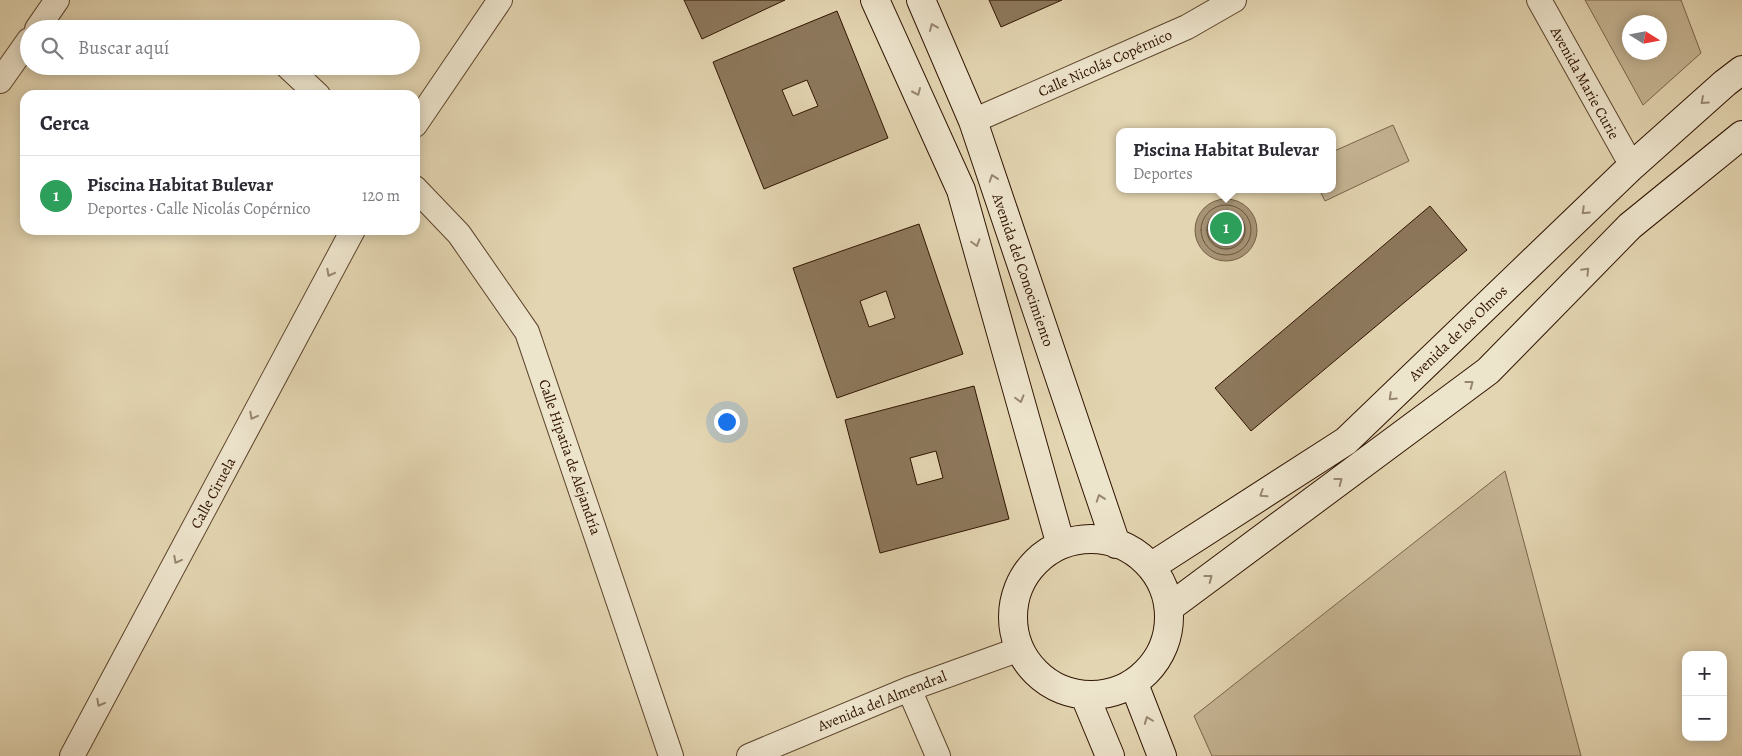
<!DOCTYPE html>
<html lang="es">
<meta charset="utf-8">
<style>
body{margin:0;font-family:Alegreya,serif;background:#f2f2f3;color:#2b2b33}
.controls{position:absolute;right:15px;bottom:15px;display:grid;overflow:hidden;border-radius:10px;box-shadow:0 2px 12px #0003}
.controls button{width:45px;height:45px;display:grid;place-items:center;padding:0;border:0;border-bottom:1px solid #e1e1e2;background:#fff;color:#2b2b33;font:25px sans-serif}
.compass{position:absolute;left:1622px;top:15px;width:45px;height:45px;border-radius:50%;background:#fff;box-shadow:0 2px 12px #0003;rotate:101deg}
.you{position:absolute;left:726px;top:421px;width:18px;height:18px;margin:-12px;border:4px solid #fff;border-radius:50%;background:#1a73e8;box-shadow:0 0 0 8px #1a73e833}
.badge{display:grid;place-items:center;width:32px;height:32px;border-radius:50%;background:#d93025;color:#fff;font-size:16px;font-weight:700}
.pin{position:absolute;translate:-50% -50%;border:2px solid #fff;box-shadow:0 1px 5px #0006}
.popup{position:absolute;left:1116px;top:128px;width:220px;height:65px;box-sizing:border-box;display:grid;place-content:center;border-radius:10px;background:#fff;filter:drop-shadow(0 1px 4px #0005);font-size:16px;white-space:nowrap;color:#7c7c81}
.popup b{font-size:19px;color:#2b2b33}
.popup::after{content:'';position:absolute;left:50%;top:100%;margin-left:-10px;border:10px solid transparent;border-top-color:#fff}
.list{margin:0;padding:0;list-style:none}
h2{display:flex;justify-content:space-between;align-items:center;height:65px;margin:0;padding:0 20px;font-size:21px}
h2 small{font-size:16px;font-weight:400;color:#7c7c81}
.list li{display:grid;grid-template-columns:32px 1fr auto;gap:15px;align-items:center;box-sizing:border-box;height:80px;padding:0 20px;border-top:1px solid #e1e1e2}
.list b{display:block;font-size:19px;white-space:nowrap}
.list p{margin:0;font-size:16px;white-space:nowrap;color:#7c7c81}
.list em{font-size:16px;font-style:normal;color:#7c7c81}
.icon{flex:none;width:28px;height:28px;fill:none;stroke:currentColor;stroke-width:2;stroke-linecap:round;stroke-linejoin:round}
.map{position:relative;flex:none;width:1742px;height:756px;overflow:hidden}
.search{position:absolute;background:#fff;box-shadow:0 2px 12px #0003;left:20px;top:20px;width:400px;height:55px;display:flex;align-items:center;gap:12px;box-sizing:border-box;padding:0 18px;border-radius:28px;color:#7c7c81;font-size:19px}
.panel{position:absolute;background:#fff;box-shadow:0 2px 12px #0003;left:20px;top:90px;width:400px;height:145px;border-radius:15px}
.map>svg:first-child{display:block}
.green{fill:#c5b493;stroke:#7a644a;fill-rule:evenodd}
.water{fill:#a69375;stroke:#776046}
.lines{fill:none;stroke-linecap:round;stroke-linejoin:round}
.shore{stroke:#6b543a;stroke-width:1}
.building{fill:#8d785c;stroke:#301400;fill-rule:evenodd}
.street-casing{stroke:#5d442c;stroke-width:26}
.secondary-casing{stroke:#301400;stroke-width:30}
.street{stroke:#ede4cc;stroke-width:24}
.secondary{stroke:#ede4cc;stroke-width:28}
.oneway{stroke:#988670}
.labels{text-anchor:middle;stroke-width:4.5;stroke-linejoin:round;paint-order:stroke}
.street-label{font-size:15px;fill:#301400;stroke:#ede4cc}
</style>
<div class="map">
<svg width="1742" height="756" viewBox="0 0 1742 756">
<rect width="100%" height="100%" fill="#e3d5b1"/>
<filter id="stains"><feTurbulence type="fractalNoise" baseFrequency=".004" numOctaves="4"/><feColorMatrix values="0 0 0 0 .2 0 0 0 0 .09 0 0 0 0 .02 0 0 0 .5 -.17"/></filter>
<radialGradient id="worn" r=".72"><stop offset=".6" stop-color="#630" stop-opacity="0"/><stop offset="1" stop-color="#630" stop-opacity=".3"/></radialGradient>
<!-- green -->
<path class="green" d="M1585 0H1681L1701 53 1643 105ZM1630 22H1660V52H1630Z
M1393 125 1409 161 1325 201 1319 189H1332V152Z
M1505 471 1581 756H1212L1194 716Z"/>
<!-- water -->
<path class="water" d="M1195 230a31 31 0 1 1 62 0a31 31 0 1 1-62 0Z"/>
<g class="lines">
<!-- shore -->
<path class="shore" d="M1201 230a25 25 0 1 1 50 0a25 25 0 1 1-50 0Z
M1207 230a19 19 0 1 1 38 0a19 19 0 1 1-38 0Z
M1214 230a12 12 0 1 1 24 0a12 12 0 1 1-24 0Z"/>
</g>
<!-- building -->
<path class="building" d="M684 0H785L702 39Z
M989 0H1062L1001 27Z
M837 11 888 138 764 189 713 62ZM807 80 818 106 793 116 782 90Z
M1430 206 1467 250 1251 431 1215 388Z
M919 224 963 354 837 398 793 268ZM886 291 895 318 869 327 860 301Z
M974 386 1009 519 880 553 845 420ZM936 451 943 478 917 485 910 458Z"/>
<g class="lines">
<!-- street casing -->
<g class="street-casing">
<path id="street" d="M1539 0 1632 166
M37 29 57 0
M287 66 318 95
M0 81 29 40
M973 121 1187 27 1234 0
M415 125 500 0
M415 188 459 234 527 332 671 756
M909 689 938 756
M72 756 353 230
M749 756 909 689 1017 650"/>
</g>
<!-- secondary casing -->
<g class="secondary-casing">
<path id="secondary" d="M875 0 961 190 1060 542
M921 0 973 121 1116 544
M1013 617a78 78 0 1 1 156 0a78 78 0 1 1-156 0Z
M1152 566 1346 441 1632 166 1725 83 1742 70
M1170 607 1488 371 1630 226 1742 135
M1134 684 1162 756
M1085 696 1110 756"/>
</g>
<!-- street -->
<use href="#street" class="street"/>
<!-- secondary -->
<use href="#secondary" class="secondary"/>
</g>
<!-- one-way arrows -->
<defs><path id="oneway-chevron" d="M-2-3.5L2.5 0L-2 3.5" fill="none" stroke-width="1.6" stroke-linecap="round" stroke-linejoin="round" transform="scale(1.25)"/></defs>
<g class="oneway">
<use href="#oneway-chevron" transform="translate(933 27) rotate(-113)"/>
<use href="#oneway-chevron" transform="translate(917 92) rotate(66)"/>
<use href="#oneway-chevron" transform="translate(1704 101) rotate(138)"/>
<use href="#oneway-chevron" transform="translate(993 178) rotate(-109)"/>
<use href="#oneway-chevron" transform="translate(1585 211) rotate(136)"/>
<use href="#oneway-chevron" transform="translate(976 243) rotate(74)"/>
<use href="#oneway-chevron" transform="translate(1586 271) rotate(-46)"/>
<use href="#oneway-chevron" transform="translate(330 273) rotate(118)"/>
<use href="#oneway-chevron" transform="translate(1470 384) rotate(-37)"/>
<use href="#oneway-chevron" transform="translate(1392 397) rotate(136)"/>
<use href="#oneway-chevron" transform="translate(1020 399) rotate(74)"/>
<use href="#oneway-chevron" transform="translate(253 416) rotate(118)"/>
<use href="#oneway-chevron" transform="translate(1339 481) rotate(-37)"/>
<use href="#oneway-chevron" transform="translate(1263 494) rotate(147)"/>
<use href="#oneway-chevron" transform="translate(1100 498) rotate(-109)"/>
<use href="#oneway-chevron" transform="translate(177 560) rotate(118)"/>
<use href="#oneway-chevron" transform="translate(1209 578) rotate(-37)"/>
<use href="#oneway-chevron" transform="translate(100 703) rotate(118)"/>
<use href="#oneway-chevron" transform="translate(1148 720) rotate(-111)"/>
</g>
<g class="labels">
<!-- street labels -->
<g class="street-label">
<text transform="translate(1105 63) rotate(-24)" y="5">Calle Nicolás Copérnico</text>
<text transform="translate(1585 83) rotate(61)" y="5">Avenida Marie Curie</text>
<text transform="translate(1023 270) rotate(71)" y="5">Avenida del Conocimiento</text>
<text transform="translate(1458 333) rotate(-44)" y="5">Avenida de los Olmos</text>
<text transform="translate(570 457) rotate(71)" y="5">Calle Hipatia de Alejandría</text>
<text transform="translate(213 493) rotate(-62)" y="5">Calle Ciruela</text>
<text transform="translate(882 701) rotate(-22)" y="5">Avenida del Almendral</text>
</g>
</g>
<rect width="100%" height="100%" filter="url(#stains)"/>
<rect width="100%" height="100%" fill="url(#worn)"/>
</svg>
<div class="controls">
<button>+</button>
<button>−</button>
</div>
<svg class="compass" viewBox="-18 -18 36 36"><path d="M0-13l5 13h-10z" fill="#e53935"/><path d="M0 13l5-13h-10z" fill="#7c7c81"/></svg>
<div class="you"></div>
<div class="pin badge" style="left:1226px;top:228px;background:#2e9e5b">1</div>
<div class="popup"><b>Piscina Habitat Bulevar</b>Deportes</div>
<div class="search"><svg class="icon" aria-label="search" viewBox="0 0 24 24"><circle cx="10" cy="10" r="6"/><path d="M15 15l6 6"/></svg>Buscar aquí</div>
<section class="panel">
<h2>Cerca<small></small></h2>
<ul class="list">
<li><span class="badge" style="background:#2e9e5b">1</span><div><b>Piscina Habitat Bulevar</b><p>Deportes · Calle Nicolás Copérnico</p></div><em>120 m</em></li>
</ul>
</section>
</div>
